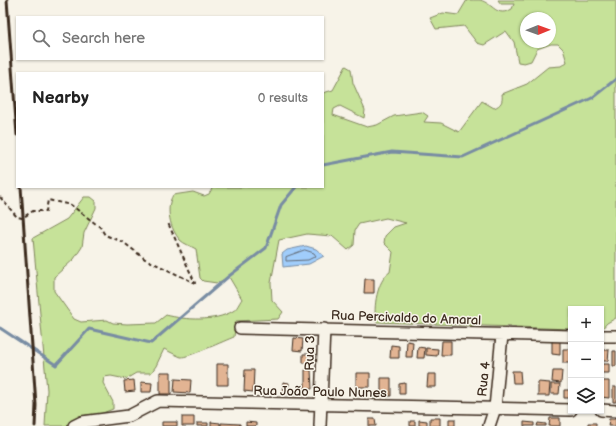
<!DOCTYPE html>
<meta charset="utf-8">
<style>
body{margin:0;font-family:"Balsamiq Sans",sans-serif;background:#f2f2f2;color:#222}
.controls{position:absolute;right:12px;bottom:12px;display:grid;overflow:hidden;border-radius:0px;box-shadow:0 1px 3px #0004}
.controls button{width:36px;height:36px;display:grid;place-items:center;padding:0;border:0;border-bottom:1px solid #e0e0e0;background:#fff;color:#222;font:20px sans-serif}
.compass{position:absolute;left:520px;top:12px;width:36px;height:36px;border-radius:50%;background:#fff;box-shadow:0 1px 3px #0004;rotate:89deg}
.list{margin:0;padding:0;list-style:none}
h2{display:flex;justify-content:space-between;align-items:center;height:52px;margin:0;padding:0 16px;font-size:17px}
h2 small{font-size:13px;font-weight:400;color:#767676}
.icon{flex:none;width:22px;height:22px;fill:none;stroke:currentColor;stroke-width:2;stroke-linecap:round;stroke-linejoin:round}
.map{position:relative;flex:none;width:616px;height:426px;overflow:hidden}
.search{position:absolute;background:#fff;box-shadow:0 1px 3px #0004;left:16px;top:16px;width:308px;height:44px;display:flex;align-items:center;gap:10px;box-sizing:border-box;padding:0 14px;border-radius:0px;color:#767676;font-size:15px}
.panel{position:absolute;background:#fff;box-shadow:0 1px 3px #0004;left:16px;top:72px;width:308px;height:116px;border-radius:0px}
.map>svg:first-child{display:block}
.green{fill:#c6e299;stroke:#80865c;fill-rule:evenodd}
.water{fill:#a0cdfb;stroke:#788ca3}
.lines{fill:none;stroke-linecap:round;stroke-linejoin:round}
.shore{stroke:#636b76;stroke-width:1}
.stream{stroke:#788ca3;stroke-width:3}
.building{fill:#e2b493;stroke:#3b2a1e}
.minor-casing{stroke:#3b2a1e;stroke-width:14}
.path{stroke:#3b2a1e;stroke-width:2;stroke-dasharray:4 3;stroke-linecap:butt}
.minor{stroke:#f7f3e8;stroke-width:11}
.rail{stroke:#3b2a1e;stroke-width:3}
.labels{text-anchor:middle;stroke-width:3;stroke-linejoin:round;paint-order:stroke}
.street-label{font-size:13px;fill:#3b2a1e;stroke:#f7f3e8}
</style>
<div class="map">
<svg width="616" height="426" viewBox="0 0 616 426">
<rect width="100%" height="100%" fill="#f7f3e8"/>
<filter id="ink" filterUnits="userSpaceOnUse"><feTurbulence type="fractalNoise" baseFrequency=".025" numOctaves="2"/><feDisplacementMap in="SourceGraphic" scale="8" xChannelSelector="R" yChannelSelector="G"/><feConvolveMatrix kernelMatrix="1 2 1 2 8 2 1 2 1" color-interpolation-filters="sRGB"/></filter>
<g filter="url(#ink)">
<!-- green -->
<path class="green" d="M467 0C471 0 476 0 480 0 494 4 496 18 512 9L514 4H501L498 0H616V318L607 323 601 330V309H571V329L376 322C373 308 377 280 390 272L393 252 384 243 385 236 394 227 406 223 386 218 359 224 355 230 354 245 348 250 332 236 307 234 279 240 271 283 272 300 283 312 278 319 236 321 234 337C226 340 187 358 181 357 176 355 170 352 164 349L156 366 151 373H136L126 379 111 376 104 377 103 383 113 402V409L100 414 86 415 67 426H45L47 390 33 238 67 219 84 197H91L96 201V208L84 233 82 247 74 259 54 277V291L74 319 81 322 107 320 113 323 127 324 156 323 166 315C185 320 215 322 233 311 237 309 239 303 242 299L229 277 217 283 203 281 200 278 196 249C191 246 184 244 180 240 170 229 165 208 173 195L193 192 204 196 209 194 213 187H323V93L333 90 346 66 351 69 353 83 365 110 364 118 340 106 334 109 333 115 367 127 377 125 394 116 422 112 428 116 424 122 441 123 459 132 482 101 494 108C501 105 503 102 502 94L527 84 548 67 561 66 567 62 563 49 558 44H551L537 49 531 61 524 63 518 62 514 42 506 31 484 45 477 43 464 26 436 29 430 18 443 13 458 15ZM526 18H550V42H526Z"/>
<!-- water -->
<path class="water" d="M306 246 316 249 324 256 309 264 283 267 282 254 287 250Z"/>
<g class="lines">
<!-- shore -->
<path class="shore" d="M305 250 314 253 316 256 308 260 286 261V257Z"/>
<!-- stream -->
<path class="stream" d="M323 165 392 152 463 157 592 98 616 79
M0 328 56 365 89 329 151 343 229 276 266 248 281 205 296 187"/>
</g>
<!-- building -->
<path class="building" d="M365 279H374V293H364Z
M294 338 303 339 302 351 293 350Z
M552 340H560V355L552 354Z
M407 341 413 342 412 357H406Z
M442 341H451V355H441Z
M391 345 399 346V358H390Z
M418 347 425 348 424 358H417Z
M426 348 438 349 437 356 426 355Z
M563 349H571V363H563Z
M601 350H609L608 361H601Z
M613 351H616V366H613Z
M303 354H312V363H303Z
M217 364H228V385H217Z
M601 364H609V373H601Z
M245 370H254L253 392 244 391Z
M305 370H311L312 389H305Z
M512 371H520L521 383H513Z
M553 371H562L561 383 552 382Z
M160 372H171V394H160Z
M356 373H370V387H356Z
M428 374H436V387H427Z
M381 378H391V396H381Z
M175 379 191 380 190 393 174 392Z
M134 380 135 391 125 392 124 381Z
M602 381H609V398L601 397Z
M141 382 152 383 151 392H141Z
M283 382 289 383 288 394H282Z
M538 382 550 383 549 396H538Z
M405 383V394H399V384Z
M551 384H560L559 394H551Z
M613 387H616V402H613Z
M564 390H571V398H564Z
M182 417H194V426H182Z
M430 418H440V426H430Z
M550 418H560V426H549Z
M369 419H375L376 426H369Z
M449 419H455V426H449Z
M609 419H616V426H608Z
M419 420 427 421V426H419Z
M410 421H415V426H410Z
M162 422H177V426H162Z
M211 422 220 423V426H211Z
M246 422 256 423V426H246Z
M524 422 534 423V426H524Z
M197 423H208V426H197Z
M221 423 240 424V426H221Z
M538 423 546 424V426H537Z
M588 423H596V426H588Z"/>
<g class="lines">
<!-- minor casing -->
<g class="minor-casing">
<path id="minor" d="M240 328 571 336
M601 336H616
M601 410 616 411
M74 426 82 422 129 416 158 401 571 410
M320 426 324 329
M489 426 495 408 502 335"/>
</g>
<!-- path -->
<path class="path" d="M0 197 17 217 22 218 33 211H46L48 200 71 205 100 227 105 235 123 242 145 259 195 283 168 223"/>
<!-- minor -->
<use href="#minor" class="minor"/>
<!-- rail -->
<path class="rail" d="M7 0 17 135
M21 187 36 405 35 426"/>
</g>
</g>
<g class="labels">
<!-- street labels -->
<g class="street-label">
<text transform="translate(406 317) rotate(2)" y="5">Rua Percivaldo do Amaral</text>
<text transform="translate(309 353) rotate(-89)" y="5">Rua 3</text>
<text transform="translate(483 379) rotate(-84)" y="5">Rua 4</text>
<text transform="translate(320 391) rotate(1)" y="5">Rua João Paulo Nunes</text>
</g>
</g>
</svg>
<div class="controls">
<button>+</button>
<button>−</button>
<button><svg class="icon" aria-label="layers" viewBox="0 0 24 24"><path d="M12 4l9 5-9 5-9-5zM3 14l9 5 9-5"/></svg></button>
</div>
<svg class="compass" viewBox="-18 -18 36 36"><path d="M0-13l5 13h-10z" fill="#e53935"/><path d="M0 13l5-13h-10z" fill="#767676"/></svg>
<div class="search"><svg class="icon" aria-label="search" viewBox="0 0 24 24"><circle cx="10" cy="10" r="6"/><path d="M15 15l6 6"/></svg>Search here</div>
<section class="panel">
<h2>Nearby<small>0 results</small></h2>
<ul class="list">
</ul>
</section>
</div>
